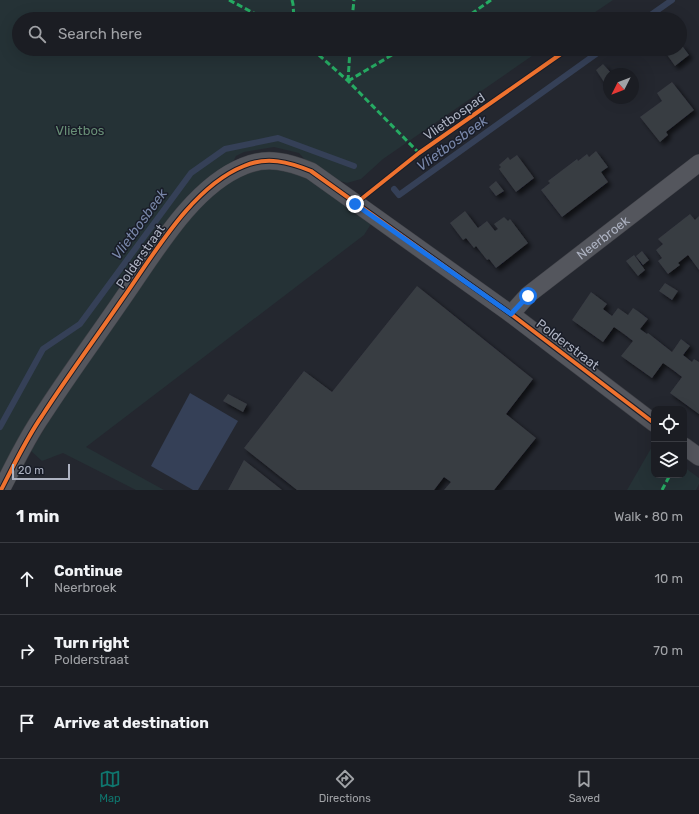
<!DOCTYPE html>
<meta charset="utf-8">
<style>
body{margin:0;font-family:Rubik,sans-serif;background:#24262b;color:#f1f3f6}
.controls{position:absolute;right:12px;bottom:12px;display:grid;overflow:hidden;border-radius:8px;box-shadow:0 4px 16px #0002}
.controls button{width:36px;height:36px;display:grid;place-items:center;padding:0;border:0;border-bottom:1px solid #393b41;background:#1b1d23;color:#f1f3f6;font:20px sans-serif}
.compass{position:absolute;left:603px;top:68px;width:36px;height:36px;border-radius:50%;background:#1b1d23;box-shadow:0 4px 16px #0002;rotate:228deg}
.scale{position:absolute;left:12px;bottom:10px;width:58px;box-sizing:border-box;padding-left:4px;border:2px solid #adb2c1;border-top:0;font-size:11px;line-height:14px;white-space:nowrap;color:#adb2c1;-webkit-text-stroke:3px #191d28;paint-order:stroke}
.stop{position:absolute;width:12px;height:12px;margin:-9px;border:3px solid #1a73e8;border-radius:50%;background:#fff}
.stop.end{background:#1a73e8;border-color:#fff;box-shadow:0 1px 4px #0008}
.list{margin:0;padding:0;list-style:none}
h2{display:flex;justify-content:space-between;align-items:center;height:52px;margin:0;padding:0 16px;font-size:17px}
h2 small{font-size:13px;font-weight:400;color:#a0a2a6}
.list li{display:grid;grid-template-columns:26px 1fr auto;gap:12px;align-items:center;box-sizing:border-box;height:72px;padding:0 16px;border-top:1px solid #393b41}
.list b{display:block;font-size:15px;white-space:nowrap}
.list p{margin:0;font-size:13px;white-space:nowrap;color:#a0a2a6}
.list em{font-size:13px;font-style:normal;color:#a0a2a6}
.icon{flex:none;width:22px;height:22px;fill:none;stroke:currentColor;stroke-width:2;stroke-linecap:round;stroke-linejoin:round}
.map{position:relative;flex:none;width:699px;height:490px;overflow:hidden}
.search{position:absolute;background:#1b1d23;box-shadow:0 4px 16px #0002;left:12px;right:12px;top:12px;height:44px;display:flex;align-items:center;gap:10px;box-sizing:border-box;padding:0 14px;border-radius:22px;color:#a0a2a6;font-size:15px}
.sheet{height:268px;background:#1b1d23}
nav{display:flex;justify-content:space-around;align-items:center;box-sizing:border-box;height:56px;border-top:1px solid #393b41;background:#1b1d23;font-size:11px;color:#a0a2a6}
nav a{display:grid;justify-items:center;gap:2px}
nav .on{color:#0f766e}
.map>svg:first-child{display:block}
.green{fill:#253236}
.water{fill:#354057}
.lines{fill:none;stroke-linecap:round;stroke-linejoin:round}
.stream{stroke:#354057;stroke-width:6}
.building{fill:#393c43;filter:url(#shadow)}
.street-casing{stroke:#404248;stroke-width:18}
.street{stroke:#54565d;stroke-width:17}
.quiet{stroke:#26ab63;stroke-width:3;stroke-dasharray:6 3;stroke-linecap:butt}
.cycleway-casing{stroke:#191d28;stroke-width:6}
.cycleway{stroke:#ef722f;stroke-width:4}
.route{stroke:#1a73e8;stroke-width:5}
.labels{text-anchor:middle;stroke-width:3;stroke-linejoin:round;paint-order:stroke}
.street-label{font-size:13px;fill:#adb2c1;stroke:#191d28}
.park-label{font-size:13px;fill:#688f76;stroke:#191d28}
.water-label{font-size:14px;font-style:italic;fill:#7886a8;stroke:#191d28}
</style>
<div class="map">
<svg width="699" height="490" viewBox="0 0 699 490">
<defs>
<filter id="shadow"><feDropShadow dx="3.5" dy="3.5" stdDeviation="2" flood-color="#0009"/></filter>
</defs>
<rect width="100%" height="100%" fill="#24272f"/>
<!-- green -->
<path class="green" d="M0 0H613L585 19H19V49H542L383 159 361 179 347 183 333 179 307 162 299 153 274 147 244 152 236 156 232 164 209 178 0 480Z
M277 168 299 172 371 224 364 235 86 447 164 490H136L63 453 42 461 31 451 62 400 179 227 208 197 232 180 257 170Z
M653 445 654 475H684V467L699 478V484L696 490H627Z"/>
<!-- water -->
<path class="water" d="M190 393 238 421 198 490H193L151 466Z"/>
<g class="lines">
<!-- stream -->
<path class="stream" d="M645 19 672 0
M394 189 399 195 603 49
M0 427 43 349 80 324 191 173 225 149 278 138 354 166"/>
</g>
<!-- building -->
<path class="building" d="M680 43 689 55 675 66 663 49H680Z
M603 64 612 74H609V82L606 85 596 70Z
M672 82 694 110 666 132 668 135 660 142 640 117 662 101 657 93Z
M596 151 608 167 601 172 608 182 562 217 541 190 550 183 548 181 577 159 578 161 587 154 589 157Z
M517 155 534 178 516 192 499 169 501 167 499 165 508 157 510 160Z
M496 181 504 191 496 196 489 187Z
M465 211 478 228 487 221 495 231 498 229 494 224 504 217 508 221 510 219 528 243 496 268 489 259 487 260 476 246 474 248 466 238 463 240 450 223Z
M690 214 695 220 699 216V270L688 255 678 263 680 265 668 274 658 261 662 258 656 250 663 244 658 239Z
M642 251 649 260 643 265 636 256Z
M634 255 645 270 638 276 626 261Z
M665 283 678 291 672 300 659 291Z
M417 286 533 379 506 414 536 438 494 490H444L451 482 444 477 434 490H297L244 448 304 371 332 392Z
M591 292 607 304 603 309 612 316 618 308 628 315 633 308 639 312 648 319 640 329 647 334 648 333 672 352 681 339 690 346 683 355 692 362 694 359 699 362V414L670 393 682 377 673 370 663 363 652 378 621 356 633 341 624 334 614 327 603 342 572 320Z
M228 394 247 404 243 412 223 401Z
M244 460 282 490H228Z"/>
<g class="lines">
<!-- street casing -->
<g class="street-casing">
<g id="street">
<path id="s1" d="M511 314 528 295 699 163"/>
<path d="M684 446 699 457"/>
<path d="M1 490C14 465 26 439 42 416 67 377 95 339 121 301 153 256 191 187 244 166 267 156 289 162 311 171L511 314 654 423"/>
</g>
</g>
<!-- street -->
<use href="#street" class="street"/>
<!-- quiet -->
<path class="quiet" d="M229 0 265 19
M292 0 293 4 294 19
M352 19 354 0
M464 19 491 0
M312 49 348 81 419 153
M387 49 396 51
M348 81 402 49
M348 81 350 49
M684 449 685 447
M662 490 670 475"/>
<!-- cycleway casing -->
<g class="cycleway-casing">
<path id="cycleway" d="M355 204 419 153 568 49
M1 490C14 465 26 439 42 416 67 377 95 339 121 301 153 256 191 187 244 166 267 156 289 162 311 171L511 314 654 423"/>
</g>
<!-- cycleway -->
<use href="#cycleway" class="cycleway"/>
</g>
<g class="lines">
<!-- route -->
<path class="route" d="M355 204 511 314 528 296"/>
</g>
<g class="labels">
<!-- street labels -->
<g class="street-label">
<text transform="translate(454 116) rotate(-35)" y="5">Vlietbospad</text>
<text dy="5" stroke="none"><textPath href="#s1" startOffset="120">Neerbroek</textPath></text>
<text transform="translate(140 256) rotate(-55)" y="5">Polderstraat</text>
<text transform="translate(568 344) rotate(37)" y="5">Polderstraat</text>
</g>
<!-- park labels -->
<g class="park-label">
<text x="80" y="135">Vlietbos</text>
</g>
<!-- water labels -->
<g class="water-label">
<text transform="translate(452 143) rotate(-36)" y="5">Vlietbosbeek</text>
<text transform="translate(139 224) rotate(-54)" y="5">Vlietbosbeek</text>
</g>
</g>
</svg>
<div class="controls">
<button><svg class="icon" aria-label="locate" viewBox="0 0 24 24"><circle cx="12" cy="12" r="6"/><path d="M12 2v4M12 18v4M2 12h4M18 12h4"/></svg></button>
<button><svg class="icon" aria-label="layers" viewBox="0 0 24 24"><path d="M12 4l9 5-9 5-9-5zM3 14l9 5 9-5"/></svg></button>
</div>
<svg class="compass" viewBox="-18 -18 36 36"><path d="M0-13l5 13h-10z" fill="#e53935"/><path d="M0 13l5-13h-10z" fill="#a0a2a6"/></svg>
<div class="scale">20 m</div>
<div class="stop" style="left:528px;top:296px"></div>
<div class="stop end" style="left:355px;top:204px"></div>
<div class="search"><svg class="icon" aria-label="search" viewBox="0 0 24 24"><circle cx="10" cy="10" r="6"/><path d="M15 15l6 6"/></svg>Search here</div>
</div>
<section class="sheet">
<h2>1 min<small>Walk · 80 m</small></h2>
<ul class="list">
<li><svg class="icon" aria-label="ahead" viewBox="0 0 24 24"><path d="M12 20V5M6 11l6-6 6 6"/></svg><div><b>Continue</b><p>Neerbroek</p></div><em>10 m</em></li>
<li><svg class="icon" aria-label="right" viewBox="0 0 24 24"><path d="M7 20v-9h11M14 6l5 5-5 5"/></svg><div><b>Turn right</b><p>Polderstraat</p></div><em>70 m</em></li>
<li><svg class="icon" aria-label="arrive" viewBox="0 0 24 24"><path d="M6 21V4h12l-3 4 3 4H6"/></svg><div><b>Arrive at destination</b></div></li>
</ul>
</section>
<nav>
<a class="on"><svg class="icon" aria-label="map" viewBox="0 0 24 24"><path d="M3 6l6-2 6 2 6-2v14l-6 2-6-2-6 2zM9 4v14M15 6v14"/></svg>Map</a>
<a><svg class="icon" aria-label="directions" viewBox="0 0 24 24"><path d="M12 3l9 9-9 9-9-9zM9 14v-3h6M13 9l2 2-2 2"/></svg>Directions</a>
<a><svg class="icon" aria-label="saved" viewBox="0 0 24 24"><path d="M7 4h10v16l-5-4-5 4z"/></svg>Saved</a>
</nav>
